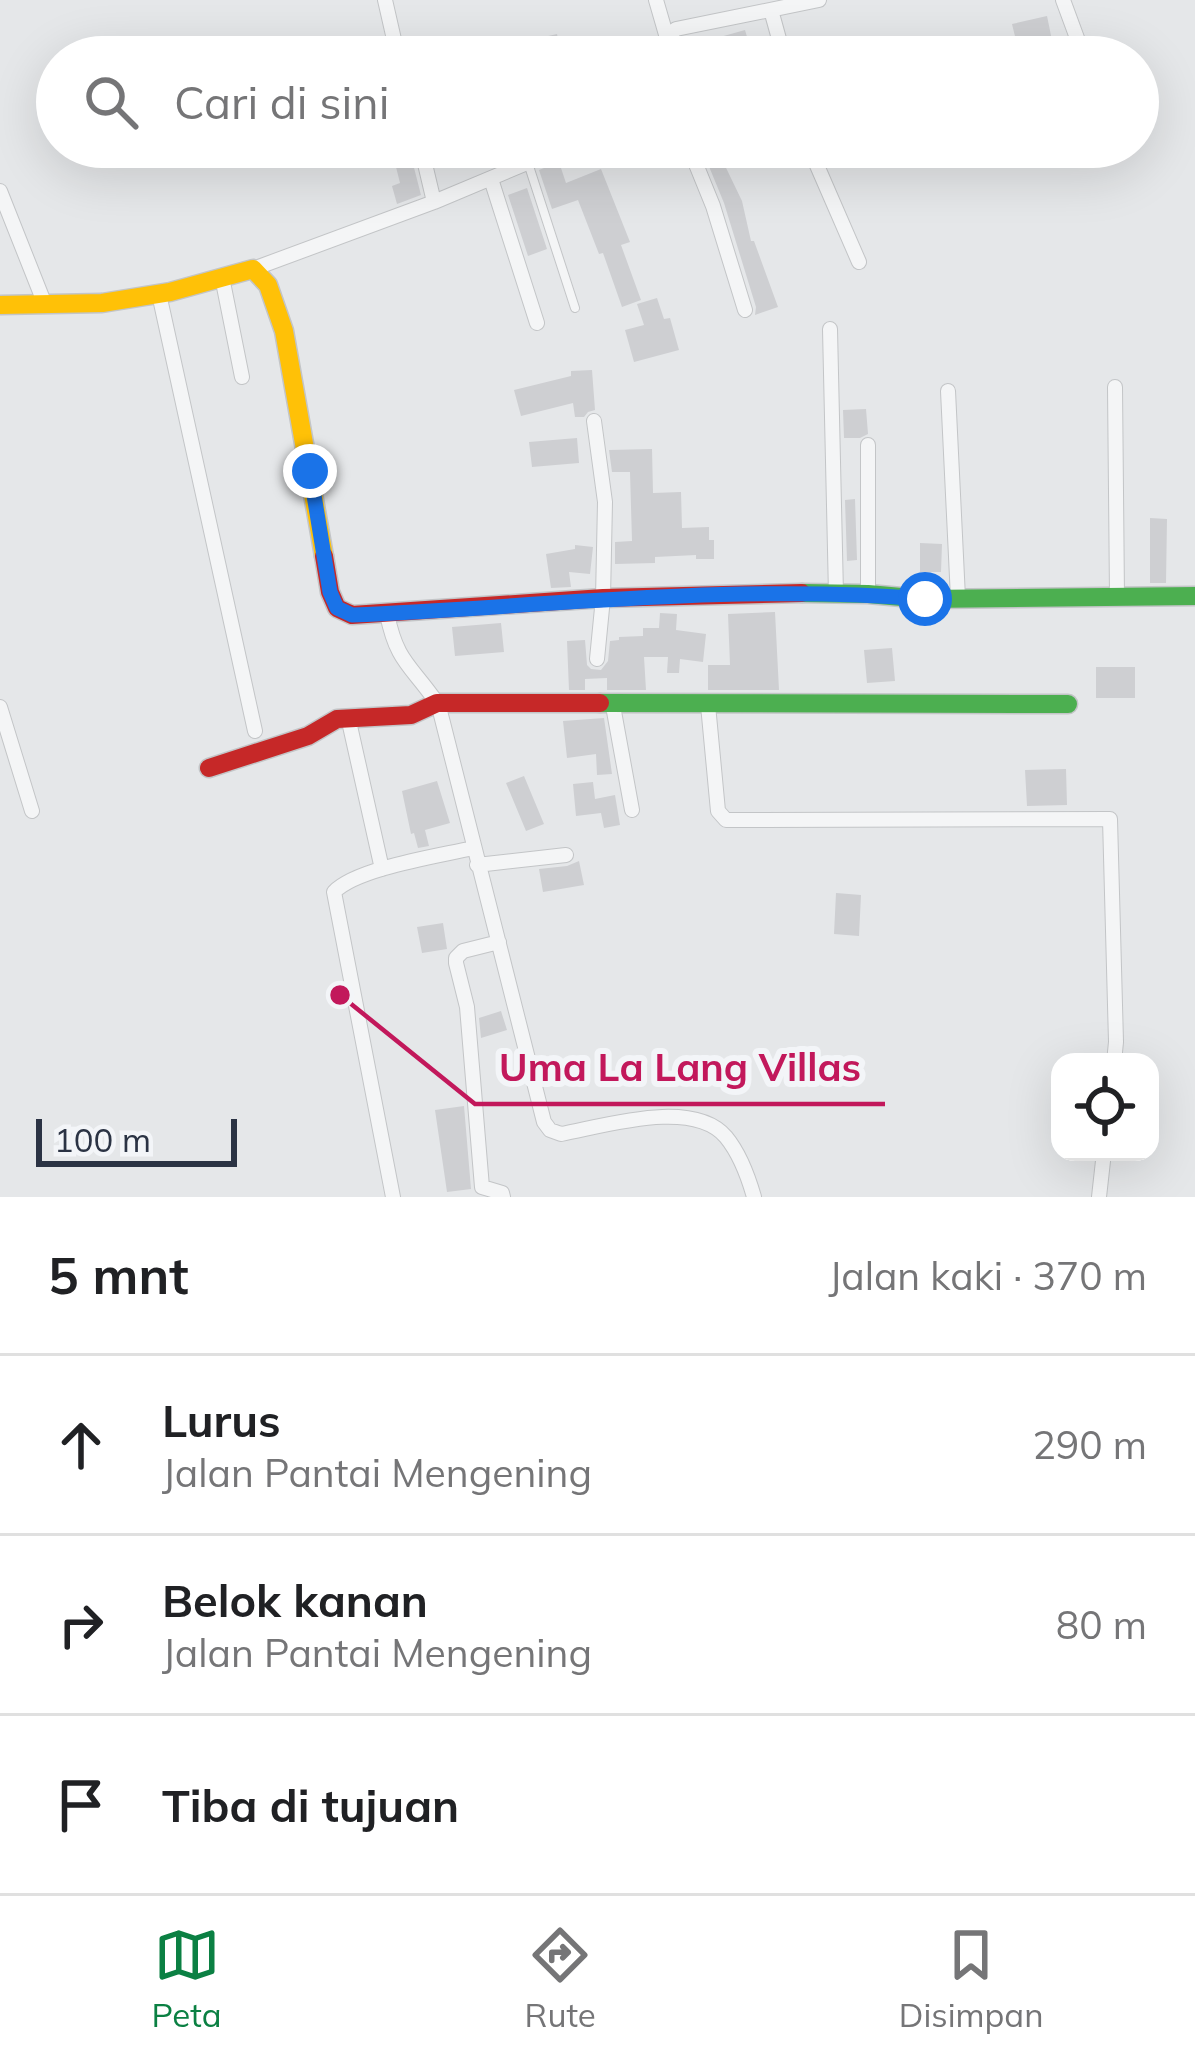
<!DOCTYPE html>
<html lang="id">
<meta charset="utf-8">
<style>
body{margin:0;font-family:Mulish,sans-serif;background:#f6f6f6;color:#202124}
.controls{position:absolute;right:36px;bottom:36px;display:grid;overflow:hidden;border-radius:24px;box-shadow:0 12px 48px #0002}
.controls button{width:108px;height:108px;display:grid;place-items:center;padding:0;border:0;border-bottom:3px solid #e0e0e0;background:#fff;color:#202124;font:60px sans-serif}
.scale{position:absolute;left:36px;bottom:30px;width:201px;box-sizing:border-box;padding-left:12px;border:6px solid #2b3344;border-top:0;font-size:33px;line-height:42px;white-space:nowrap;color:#2b3344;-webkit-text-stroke:9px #f3f5f8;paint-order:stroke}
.stop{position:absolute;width:36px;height:36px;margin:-27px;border:9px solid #1a73e8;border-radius:50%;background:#fff}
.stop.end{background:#1a73e8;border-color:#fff;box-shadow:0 3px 12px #0008}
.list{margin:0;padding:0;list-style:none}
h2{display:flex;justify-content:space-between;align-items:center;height:156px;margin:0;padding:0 48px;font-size:51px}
h2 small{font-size:39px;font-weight:400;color:#757577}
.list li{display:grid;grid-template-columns:78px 1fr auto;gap:36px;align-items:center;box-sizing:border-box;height:180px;padding:0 48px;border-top:3px solid #e0e0e0}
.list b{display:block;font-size:45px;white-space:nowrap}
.list p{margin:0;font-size:39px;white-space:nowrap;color:#757577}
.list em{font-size:39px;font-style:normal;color:#757577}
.icon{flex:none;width:66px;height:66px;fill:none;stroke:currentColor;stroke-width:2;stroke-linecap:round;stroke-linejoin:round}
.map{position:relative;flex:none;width:1195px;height:1197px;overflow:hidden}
.search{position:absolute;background:#fff;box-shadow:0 12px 48px #0002;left:36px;right:36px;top:36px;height:132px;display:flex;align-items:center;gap:30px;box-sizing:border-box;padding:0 42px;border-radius:66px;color:#757577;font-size:45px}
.sheet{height:696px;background:#fff}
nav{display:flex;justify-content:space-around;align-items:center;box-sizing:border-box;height:168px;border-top:3px solid #e0e0e0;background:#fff;font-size:33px;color:#757577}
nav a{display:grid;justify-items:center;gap:6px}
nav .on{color:#0b8043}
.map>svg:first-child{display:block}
.building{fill:#cecfd2}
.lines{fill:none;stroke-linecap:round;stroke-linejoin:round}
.lane-casing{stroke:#c3c5c7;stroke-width:10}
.street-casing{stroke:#c3c5c7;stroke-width:16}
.fast-casing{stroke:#c3c5c7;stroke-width:21}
.slow-casing{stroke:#c3c5c7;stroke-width:21}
.jam-casing{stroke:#c3c5c7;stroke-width:21}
.lane{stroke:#f4f5f6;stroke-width:8}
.street{stroke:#f4f5f6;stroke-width:14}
.fast{stroke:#4caf50;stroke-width:18}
.slow{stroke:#ffc107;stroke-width:18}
.jam{stroke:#c62828;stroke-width:18}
.route{stroke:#1a73e8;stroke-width:15}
.leader{fill:none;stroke:#c2185b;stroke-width:4.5}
.callout-dot{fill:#c2185b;stroke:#f3f5f8;stroke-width:4.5}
.callout-label{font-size:39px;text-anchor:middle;font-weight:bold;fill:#c2185b;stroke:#f3f5f8;stroke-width:12;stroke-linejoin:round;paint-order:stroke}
</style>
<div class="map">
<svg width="1195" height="1197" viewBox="0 0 1195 1197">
<rect width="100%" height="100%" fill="#e5e7e9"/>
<!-- building -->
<path class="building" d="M1047 16 1054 50 1020 57 1012 24Z
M745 30 753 57H725L720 37Z
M557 34 562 57H539L535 39Z
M391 147H404L406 157 411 156 421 195 397 204 392 186 400 183Z
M701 147H716L742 201 751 241H754L778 307 755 315 756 307 724 203Z
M559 162 566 183 601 169 630 242 621 245 641 300 622 307 603 253 599 254 578 200 552 209 539 170Z
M527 188 547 249 528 256 508 195Z
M657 298 664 319 670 318 679 350 634 362 625 330 644 325 637 304Z
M592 370 595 410 588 412 584 417H575L573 403 521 416 514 390 571 376V371Z
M866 409 868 434 860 438H844L843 410Z
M577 438 579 463 532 467 529 442Z
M652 449 653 493 681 492 682 528 709 527V540H714V559H696V555L655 557V563L615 564V542L632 541 630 472H612L609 450Z
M855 499 857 560 847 561 845 500Z
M1150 518 1167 519 1166 583H1150Z
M920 543 942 544 941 572H920Z
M575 545 593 547 590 574 569 572 571 587 551 588 546 554 575 549Z
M775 612 779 690H708V665H730L728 614Z
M660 613 677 614 676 630 706 634 703 662 680 659 679 673H667L668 657H644L646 690H607V678L585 679V690H569L567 641 585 640 587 665 591 669 601 670 608 661 610 641 619 640V637L643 636V628H659Z
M501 623 504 652 455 656 452 627Z
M892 648 895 681 867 683 864 650Z
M1096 667H1135V698H1096Z
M604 718 612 774 597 775 596 754 567 758 563 721Z
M1066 769 1067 805 1027 806 1025 770Z
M524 776 544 824 526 831 506 783Z
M437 781 450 823 425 830 429 846 418 848 414 833 411 834 402 791Z
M593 782 595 799 615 795 620 825 604 828 601 813 576 816 573 784Z
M579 861 584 885 543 892 539 869 567 866Z
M836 893 861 895 859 936 834 934Z
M443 923 447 949 422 953 417 927Z
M501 1011 507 1030 481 1038 479 1018Z
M464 1106 471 1189 447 1192 435 1110Z"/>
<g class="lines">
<!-- lane casing -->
<g class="lane-casing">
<path id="lane" d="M528 163 575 308"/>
</g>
<!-- street casing -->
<g class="street-casing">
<path id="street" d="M385 0 398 57
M656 0 667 38
M1063 0 1084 57
M771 10 784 57
M671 57 667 38 676 29 819 0
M421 147 434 202
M689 147 713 206 745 310
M809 147 859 262
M491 179 537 323
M0 191 44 302
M253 269 434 202 565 147
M222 277 242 377
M159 294 255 731
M830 329 836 594
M1115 387 1117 596
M948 391 958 598
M594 421 605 502 603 598 597 659
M868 594V445
M387 614C397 663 411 665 437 703
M708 705 718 811 726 820 1110 819 1116 1042 1114 1062
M613 706 632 810
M0 707 32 811
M440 711 544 1122 550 1130 561 1134C605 1126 693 1098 726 1137 740 1154 748 1176 754 1197
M348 717 382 869
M477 865 566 855
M499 942 463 951 456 958V963L467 1007 482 1187 502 1193 503 1197
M393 1197 334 892C357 868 439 856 473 848
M1099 1197 1104 1152"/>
</g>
<!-- fast casing -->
<g class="fast-casing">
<path id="fast" d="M802 593 868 594 924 599 1195 596
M600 703 1068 704"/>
</g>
<!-- slow casing -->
<g class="slow-casing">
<path id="slow" d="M0 305 102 303 170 292 253 269 268 285 284 331 324 556"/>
</g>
<!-- jam casing -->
<g class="jam-casing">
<path id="jam" d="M324 556 330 592 337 608 352 615 603 598 802 593
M209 768 308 736 337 719 411 715 437 703H600"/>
</g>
<!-- lane -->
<use href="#lane" class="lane"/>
<!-- street -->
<use href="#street" class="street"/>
<!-- fast -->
<use href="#fast" class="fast"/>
<!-- slow -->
<use href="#slow" class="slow"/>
<!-- jam -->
<use href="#jam" class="jam"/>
</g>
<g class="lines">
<!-- route -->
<path class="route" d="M310 471 330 592 337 608 352 615C543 607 733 583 925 599"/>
</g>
<!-- callouts -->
<path class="leader" d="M340 995L475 1104H885"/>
<circle class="callout-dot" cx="340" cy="995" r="12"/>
<g class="callout-label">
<text x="680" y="1081">Uma La Lang Villas</text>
</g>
</svg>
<div class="controls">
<button><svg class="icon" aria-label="locate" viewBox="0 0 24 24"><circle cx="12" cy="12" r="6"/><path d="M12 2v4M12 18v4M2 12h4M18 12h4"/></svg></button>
</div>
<div class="scale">100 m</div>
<div class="stop" style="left:925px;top:599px"></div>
<div class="stop end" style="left:310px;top:471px"></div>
<div class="search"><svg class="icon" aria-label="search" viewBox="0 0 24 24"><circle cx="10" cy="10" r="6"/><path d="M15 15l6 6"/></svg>Cari di sini</div>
</div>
<section class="sheet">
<h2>5 mnt<small>Jalan kaki · 370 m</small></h2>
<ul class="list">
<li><svg class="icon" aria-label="ahead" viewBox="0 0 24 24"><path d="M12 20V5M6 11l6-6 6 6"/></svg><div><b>Lurus</b><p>Jalan Pantai Mengening</p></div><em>290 m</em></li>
<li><svg class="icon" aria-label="right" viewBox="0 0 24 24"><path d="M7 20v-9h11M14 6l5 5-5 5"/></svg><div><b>Belok kanan</b><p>Jalan Pantai Mengening</p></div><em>80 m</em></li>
<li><svg class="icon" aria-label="arrive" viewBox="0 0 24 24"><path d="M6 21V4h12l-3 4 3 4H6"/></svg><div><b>Tiba di tujuan</b></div></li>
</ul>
</section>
<nav>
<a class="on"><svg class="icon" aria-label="map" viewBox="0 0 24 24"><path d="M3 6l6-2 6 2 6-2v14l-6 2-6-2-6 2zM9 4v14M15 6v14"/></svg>Peta</a>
<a><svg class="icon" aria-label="directions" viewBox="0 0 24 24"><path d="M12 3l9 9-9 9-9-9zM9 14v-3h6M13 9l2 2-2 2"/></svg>Rute</a>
<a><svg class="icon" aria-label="saved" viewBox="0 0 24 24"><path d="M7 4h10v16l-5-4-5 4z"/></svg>Disimpan</a>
</nav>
